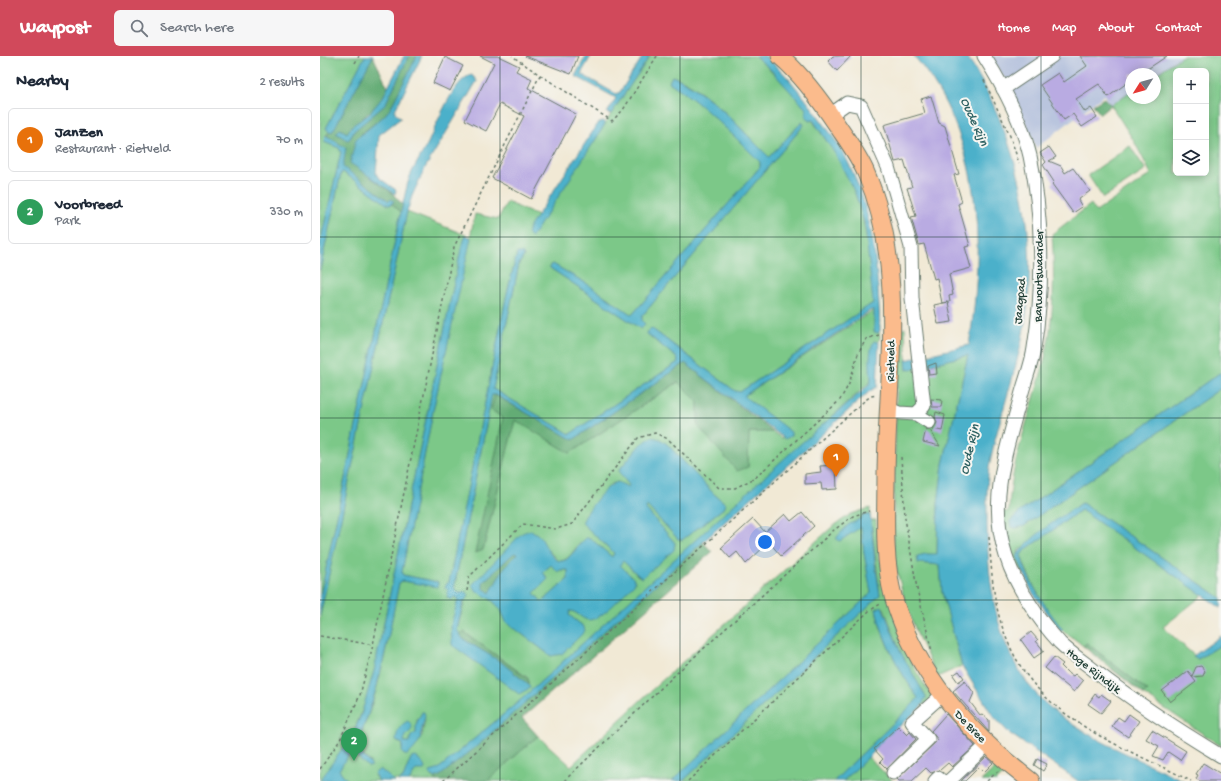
<!DOCTYPE html>
<meta charset="utf-8">
<style>
body{margin:0;font-family:"Gochi Hand",sans-serif;background:#f6f6f7;color:#1f2937}
.controls{position:absolute;right:12px;top:12px;display:grid;overflow:hidden;border-radius:6px;box-shadow:0 2px 10px #0003}
.controls button{width:36px;height:36px;display:grid;place-items:center;padding:0;border:0;border-bottom:1px solid #e0e1e3;background:#fff;color:#1f2937;font:20px sans-serif}
.compass{position:absolute;left:805px;top:12px;width:36px;height:36px;border-radius:50%;background:#fff;box-shadow:0 2px 10px #0003;rotate:233deg}
.you{position:absolute;left:445px;top:486px;width:14px;height:14px;margin:-10px;border:3px solid #fff;border-radius:50%;background:#1a73e8;box-shadow:0 0 0 6px #1a73e833}
.badge{display:grid;place-items:center;width:26px;height:26px;border-radius:50%;background:#d1495b;color:#fff;font-size:13px;font-weight:700}
.pin{position:absolute;translate:-50% -33px;filter:drop-shadow(0 1px 2px #0008)}
.pin::after{content:'';position:absolute;top:21px;width:14px;height:12px;background:inherit;clip-path:polygon(0 0,100% 0,50% 100%)}
.list{margin:0;padding:0;list-style:none}
h2{display:flex;justify-content:space-between;align-items:center;height:52px;margin:0;padding:0 16px;font-size:17px}
h2 small{font-size:13px;font-weight:400;color:#747a83}
.list li{display:grid;grid-template-columns:26px 1fr auto;gap:12px;align-items:center;box-sizing:border-box;height:64px;margin:0 8px 8px;padding:0 8px;border:1px solid #e0e1e3;border-radius:6px}
.list b{display:block;font-size:15px;white-space:nowrap}
.list p{margin:0;font-size:13px;white-space:nowrap;color:#747a83}
.list em{font-size:13px;font-style:normal;color:#747a83}
.icon{flex:none;width:22px;height:22px;fill:none;stroke:currentColor;stroke-width:2;stroke-linecap:round;stroke-linejoin:round}
.map{position:relative;flex:none;width:901px;height:725px;overflow:hidden}
header{display:flex;align-items:center;gap:24px;box-sizing:border-box;height:56px;padding:0 20px;background:#d1495b;color:#fff}
header strong{font-size:19px}
nav{display:flex;gap:22px;margin-inline-start:auto;font-size:14px}
.search{width:280px;height:36px;background:#f6f6f7;display:flex;align-items:center;gap:10px;box-sizing:border-box;padding:0 14px;border-radius:6px;color:#747a83;font-size:15px}
main{display:flex}
aside{flex:1;background:#fff}
.map>svg:first-child{display:block}
.industrial{fill:#b9c5de}
.green{fill:#7bc888;stroke:#4d825e;fill-rule:evenodd}
.forest{fill:#64ac74;stroke:#427454}
.water{fill:#4bb0ca;stroke:#35767f;fill-rule:evenodd}
.building{fill:#b9abe2}
.lines{fill:none;stroke-linecap:round;stroke-linejoin:round}
.minor-casing{stroke:#68796c;stroke-width:15}
.major-casing{stroke:#68796c;stroke-width:19}
.path{stroke:#68796c;stroke-width:1.5;stroke-dasharray:3 3;stroke-linecap:butt}
.minor{stroke:#fff;stroke-width:13}
.major{stroke:#fbbb8c;stroke-width:17}
.grid{fill:none;stroke:#1f3d34;stroke-width:1;stroke-opacity:0.55}
.labels{text-anchor:middle;stroke-width:4;stroke-linejoin:round;paint-order:stroke}
.street-label{font-size:12px;fill:#1f3d34;stroke:#f6f6f2}
.water-label{font-size:13px;font-style:italic;fill:#2c6061;stroke:#f6f6f2}
</style>
<header>
<strong>Waypost</strong>
<div class="search"><svg class="icon" aria-label="search" viewBox="0 0 24 24"><circle cx="10" cy="10" r="6"/><path d="M15 15l6 6"/></svg>Search here</div>
<nav><a>Home</a><a>Map</a><a>About</a><a>Contact</a></nav>
</header>
<main>
<aside>
<h2>Nearby<small>2 results</small></h2>
<ul class="list">
<li><span class="badge" style="background:#e8710a">1</span><div><b>JanZen</b><p>Restaurant · Rietveld</p></div><em>70 m</em></li>
<li><span class="badge" style="background:#2e9e5b">2</span><div><b>Voorbreed</b><p>Park</p></div><em>330 m</em></li>
</ul>
</aside>
<div class="map">
<svg width="901" height="725" viewBox="0 0 901 725">
<rect width="100%" height="100%" fill="#f6f6f2"/>
<filter id="ink" filterUnits="userSpaceOnUse"><feTurbulence type="fractalNoise" baseFrequency=".025" numOctaves="2"/><feDisplacementMap in="SourceGraphic" scale="8" xChannelSelector="R" yChannelSelector="G"/><feConvolveMatrix kernelMatrix="1 2 1 2 8 2 1 2 1" color-interpolation-filters="sRGB"/></filter>
<filter id="wash" filterUnits="userSpaceOnUse"><feTurbulence type="fractalNoise" baseFrequency=".012" numOctaves="4" result="noise"/><feDisplacementMap in="SourceGraphic" scale="16" xChannelSelector="R" yChannelSelector="G"/><feGaussianBlur stdDeviation="0.9" result="paint"/><feColorMatrix in="noise" values="0 0 0 0 0 0 0 0 0 0 0 0 0 0 0 0 0 1.4 0 .05"/><feComposite in="paint" operator="in"/></filter>
<g filter="url(#wash)">
<rect width="100%" height="100%" fill="#f1e9d5"/>
<!-- industrial -->
<path class="industrial" d="M671 0H862L835 19 811 18V35L791 49 784 39 716 92 692 36Z"/>
<!-- green -->
<path class="green" d="M0 0H45L6 72 9 76 5 80 4 86 19 92 21 96 0 187Z
M330 0H435C446 10 480 40 486 53 487 57 486 61 489 65L492 64C504 82 518 99 527 118 547 159 550 203 553 247L420 336 415 335 331 272 326 277 357 302 358 306 250 378 173 333 199 208 204 200 197 197 187 237 129 527 125 532 128 533 133 542 136 541 138 543 131 580 210 630 208 628V622L144 576 139 579 138 578 137 574 145 544V536L138 537 134 533 172 339H175L171 354 184 362 156 497 163 494 195 363 250 397 358 326 378 346V370L428 411 429 376H453L461 382 471 380 470 376 425 341V339L554 254V276H559L560 281 550 315 551 325 203 642 117 714 111 716V720L118 725H89L96 714 99 713 91 702 83 722 80 724H73L60 713 54 720 59 725H28L19 714 30 697H33L36 700 51 707 35 691C60 640 68 581 79 527L82 525 117 530 118 526 83 519 82 516 113 355 155 158 178 163 187 146 218 160 209 172 208 177 276 83 291 58ZM352 20C388 32 421 74 449 101L482 66 484 69 322 260 321 273 230 212V209L233 208 269 229 312 259 440 111V106C412 77 384 49 349 26ZM347 388 394 438 406 448 405 451 362 484 358 483 327 450 326 453 355 487 354 493 322 521 318 520 303 504 300 509 314 523 315 527 304 537 266 563 253 555H250L249 559 264 571 231 600 186 566 181 554 173 545 155 534 211 474 222 483 225 492 239 505C251 505 253 492 261 487 264 485 268 484 270 482L292 501 294 497 282 486 265 459 291 428 298 426 308 431 309 429 300 418 299 414 320 389ZM101 659 105 663 102 680 82 694 83 688 77 686 92 669 89 677 84 679V686H89L91 680 96 677 97 664Z
M862 0H901V316L701 455 690 465 704 470 901 332V542L762 447 699 494 697 501 704 519 694 507 687 486 682 455 686 456 689 454C691 402 712 356 724 306 734 265 735 221 732 178L771 148 776 156 831 118 814 85 791 49 811 35V42H835V19ZM856 15H886V117H856Z
M810 90 826 114 783 142 768 119Z
M23 116 68 149 72 148 81 156 0 541V214L21 117Z
M87 156 146 179 141 193 54 615C49 630 46 646 40 660 31 683 16 706 0 724V560Z
M585 272 587 314 648 299 623 408 618 448 617 499 606 498 598 507 620 509 622 536 642 610 617 621 598 580 585 546 575 507 573 472 578 275Z
M550 452V459H542V462L538 463 537 472 541 471 544 497 551 537 352 725H167L218 680 251 710 325 640 512 471 531 458Z
M761 454 883 539 843 571 878 603 901 589V690L823 638 827 635 767 587 763 590C757 584 750 580 743 575 729 562 706 518 701 499L705 494Z
M551 464H556L559 500 584 591 596 615 613 642 601 651 606 641 580 595 564 552 556 553C562 586 580 614 598 642L594 647 514 725H363L560 539Z
M231 509 240 514H248V523L222 546 214 537 228 523 223 516Z
M548 701 573 725H523Z
M678 709 683 719 677 725H661Z"/>
<!-- forest -->
<path class="forest" d="M53 0 68 32C60 48 49 57 35 68 32 70 30 75 27 77L20 73 17 77 30 83 34 75 65 49 89 0H97L70 53 64 60 42 77 31 107 72 137 83 149 81 156 72 148 74 145H69L22 111C27 91 25 90 7 80L9 76 13 75Z
M784 42 791 49 780 58 773 49Z
M365 307 453 376H429L428 411 417 415 378 370V346L358 326 250 397 195 364 163 494 155 497 183 362 171 354 175 339 253 384Z
M382 485 392 496 202 662 218 680 167 725H118L115 722 121 719 157 690Z
M194 497 197 498 184 512 170 537 163 532V526Z
M144 576 208 623V628L181 606 143 583 139 579Z
M766 587 828 635 823 638 763 590Z"/>
<!-- water -->
<path class="water" d="M45 0H53L13 75 9 76 6 72Z
M84 0H89L65 49 34 75 30 83 27 84 16 77 20 73 27 77 33 69 48 59 63 41Z
M97 0H102L75 54V57L81 62 59 79 56 117 58 121 76 134 75 138 30 107 36 83 64 60 70 53Z
M266 0H271L261 18 296 38 300 36 323 0H330L291 58 287 57 296 42 255 20Z
M435 0H445C465 16 481 37 496 57 506 71 517 85 525 100 554 155 558 213 560 275L558 277 554 276V254H551L425 339V341L471 376V380L465 383 365 307 253 384 176 339H172L134 532 138 537 147 536 149 540 143 547 137 574 143 583 181 606 210 630V632L199 638 132 589 131 569 138 543 136 541 133 542 132 544 127 542 128 533 125 532 126 528 129 526 187 237 197 197H202L204 200 199 208 173 333 250 378 358 306 357 302 326 277 331 272 415 335 420 336 553 247 545 169 535 137 517 101 493 64 489 65 486 61V53L450 13Z
M594 0H647C694 75 718 165 707 253 701 304 682 351 671 401 666 422 667 446 667 468 668 531 676 600 725 647 760 680 820 703 864 725H758L689 677 673 660 642 610 622 536 620 509 598 507 597 500 606 498H617L618 448 623 408 648 299 587 314 586 304 649 289C665 188 663 82 594 0Z
M152 19 157 25 105 112 92 140 87 156 0 560V541L81 156C84 144 86 131 90 120 95 109 102 98 108 87 115 72 134 21 152 19Z
M352 20C391 36 419 72 449 101L482 66 484 69 322 260V265L325 268 321 273 230 212V209L233 208 269 229 312 259 440 111V106C411 77 384 49 349 26Z
M283 65 285 68 276 83 212 181 207 177 209 172 279 66Z
M5 80H7L26 92 23 111 69 145 71 143 74 145 70 149H68L23 116 21 117 0 214V187L21 96 19 92 4 86Z
M146 179 151 182 113 355 82 516 83 519 118 526V531L82 525 79 527C68 582 59 639 35 691L52 710 48 711 33 697H30L19 714 28 725 13 724 0 725 34 675 41 659 54 615 141 193Z
M554 285 559 286 557 331 550 335 157 690 121 719 115 722 110 719V716L117 714 203 642 478 390 549 329 551 325C550 313 548 295 554 285Z
M901 316V332L704 470 696 472 691 471 690 465 701 455Z
M332 381 340 383 347 388 394 438 406 448 405 451 362 484 358 483 327 450 326 453 355 487 354 494 322 522 319 520 303 505 300 509 314 523 315 527C304 537 284 563 269 564 262 564 257 555 250 555L249 559 264 571 265 575 242 598 231 600 186 566 181 554 173 545 155 534 152 529 202 477 211 474C214 476 218 478 221 482 226 489 234 512 247 503 254 497 259 488 266 482H270L292 501 294 497 262 467C266 456 286 428 298 426L308 431 309 429 300 418 299 414 320 389ZM194 497 197 498 184 512 170 537 163 532V526ZM231 509 238 516 240 514H248V523L222 546 214 537 228 523 223 516Z
M762 447 901 542V552L761 454 705 494 701 499C708 527 726 551 743 574L741 576 712 536 697 501C702 486 747 456 762 447Z
M542 459H550L551 465 555 507 560 539 363 725H352L551 537 544 497 541 471 520 485 517 484V481L528 469 542 462Z
M562 550 580 595 606 641 601 651 554 693 555 695 523 725H514L594 647 598 642C579 614 563 586 556 553Z
M901 580V589L878 603 873 600Z
M102 656H104C106 661 104 663 103 668 100 683 101 687 88 699H84L82 696 83 688 76 685C76 677 80 668 88 665L92 669C92 675 89 677 85 679L84 686H89L91 680 96 677V668Z
M96 701 101 705 105 712 104 714H96L89 725H78L83 722 91 702Z
M60 713 73 724 75 725H59L54 718Z"/>
<g id="blocks">
<!-- building -->
<path class="building" d="M160 0H178L199 10 196 15 212 23 208 32 256 58 211 143 172 122 204 60 180 48 166 75 145 64 174 7Z
M205 0H258L251 18Z
M513 0H531L517 15 508 5Z
M760 0H847L820 18H811V24L788 41 779 28 756 43 765 56 771 52 777 61 762 71 753 58 744 64 720 29 738 17 744 26 767 10Z
M125 1 143 10 130 35 113 27Z
M611 40 619 67 625 70 639 118 634 119 642 146 638 148 650 190 645 191 651 212 629 218 633 239 629 240 630 246 622 247 617 222 614 223 604 188 599 189 591 161 596 160 587 132 592 131 584 104 575 106 564 69 605 57 601 43Z
M729 91 736 101 729 105 741 110 745 117 753 112 770 135 758 144 762 151 753 157 732 128 734 126 723 109 726 106 720 97Z
M628 246 632 266 618 268 614 249Z
M616 307 617 318 609 319 608 310Z
M611 343 622 344 621 351H612Z
M616 356 625 359 622 375 613 373 617 367 615 361Z
M606 373 610 374 620 390 603 386Z
M516 409 517 433 502 434 501 427 485 428V418L501 416 500 410Z
M482 456 494 470 461 500 449 486 426 508 417 496 410 502 401 492 433 463 445 476 465 458 471 465Z
M711 576 718 584 716 585 724 595 714 602 701 584Z
M734 601 743 608 741 610 747 616 753 620 755 618 763 625 754 636 725 612Z
M881 610 885 615 883 620 872 621 876 626 850 646 842 635 868 615 872 620 876 611Z
M639 615 644 622 638 626 633 619Z
M645 625 654 637 650 646 660 659 662 658 669 664V676L633 635Z
M775 638 779 641 781 638 791 645 781 657 768 648Z
M626 658 655 690 632 711 628 707 620 714 611 717 606 712 592 725H579L577 723 618 684 611 675Z
M809 658 819 665 808 681 792 670 798 661 804 665Z
M578 670 587 679 590 676 596 683 567 713 560 706 563 703 554 693Z
M832 674 866 695 860 704 848 696 843 704 833 700 839 690 826 683Z
M666 701 673 707 664 716 659 711 645 725H641Z
M717 703 727 708 723 715 714 709Z
M883 707 901 718V725H880L876 723 878 719 876 718Z"/>
</g>
</g>
<g filter="url(#ink)">
<use href="#blocks" fill-opacity="0" stroke="#68796c" stroke-width="1"/>
<g class="lines">
<!-- minor casing -->
<g class="minor-casing">
<path id="minor" d="M664 0C683 30 702 65 710 100 723 160 724 232 714 292 712 308 705 324 701 340 679 418 660 474 710 548 718 561 729 575 740 587 750 597 764 606 775 615 815 646 858 674 901 700
M683 33 732 0
M510 59 527 47 541 50 568 111 591 191 592 242 604 350 596 358 579 357 569 353
M596 358 609 366
M573 717 608 683 592 666 622 639
M615 725 618 722 622 725
M629 725 668 688"/>
</g>
<!-- major casing -->
<g class="major-casing">
<path id="major" d="M460 0C482 19 501 45 517 69 527 84 539 100 546 117 587 212 567 318 566 418 566 458 563 501 573 540 595 617 648 677 711 725"/>
</g>
<!-- path -->
<path class="path" d="M35 7 39 0
M220 19 292 65 303 54 337 0
M664 24 690 80 699 107
M581 401 585 462 597 533 612 596
M669 481C671 506 672 532 678 556 703 658 788 683 871 725
M147 535 149 521 203 468 236 473 252 468 318 382 335 377 348 383 399 432H415L435 422 520 344 529 328 538 298 546 283 559 279
M0 580 53 589
M0 713 20 684 40 639 53 589 134 191 220 19 192 0
M123 725 543 346 551 340 557 339
M244 725 360 614 514 474 533 460 549 455
M368 725 549 555 562 547
M667 725 678 715"/>
<!-- minor -->
<use href="#minor" class="minor"/>
<!-- major -->
<use href="#major" class="major"/>
</g>
</g>
<!-- grid -->
<path class="grid" d="M180 0V725M360 0V725M541 0V725M721 0V725M0 181H901M0 362H901M0 544H901"/>
<g class="labels">
<!-- street labels -->
<g class="street-label">
<text transform="translate(718 220) rotate(-89)" y="4">Barwoutswaarder</text>
<text transform="translate(699 245) rotate(-85)" y="4">Jaagpad</text>
<text transform="translate(570 305) rotate(-89)" y="4">Rietveld</text>
<text transform="translate(774 614) rotate(38)" y="4">Hoge Rijndijk</text>
<text transform="translate(651 670) rotate(46)" y="4">De Bree</text>
</g>
<!-- water labels -->
<g class="water-label">
<text transform="translate(656 65) rotate(66)" y="5">Oude Rijn</text>
<text transform="translate(648 393) rotate(-77)" y="5">Oude Rijn</text>
</g>
</g>
</svg>
<div class="controls">
<button>+</button>
<button>−</button>
<button><svg class="icon" aria-label="layers" viewBox="0 0 24 24"><path d="M12 4l9 5-9 5-9-5zM3 14l9 5 9-5"/></svg></button>
</div>
<svg class="compass" viewBox="-18 -18 36 36"><path d="M0-13l5 13h-10z" fill="#e53935"/><path d="M0 13l5-13h-10z" fill="#747a83"/></svg>
<div class="you"></div>
<div class="pin badge" style="left:516px;top:421px;background:#e8710a">1</div>
<div class="pin badge" style="left:34px;top:705px;background:#2e9e5b">2</div>
</div>
</main>
